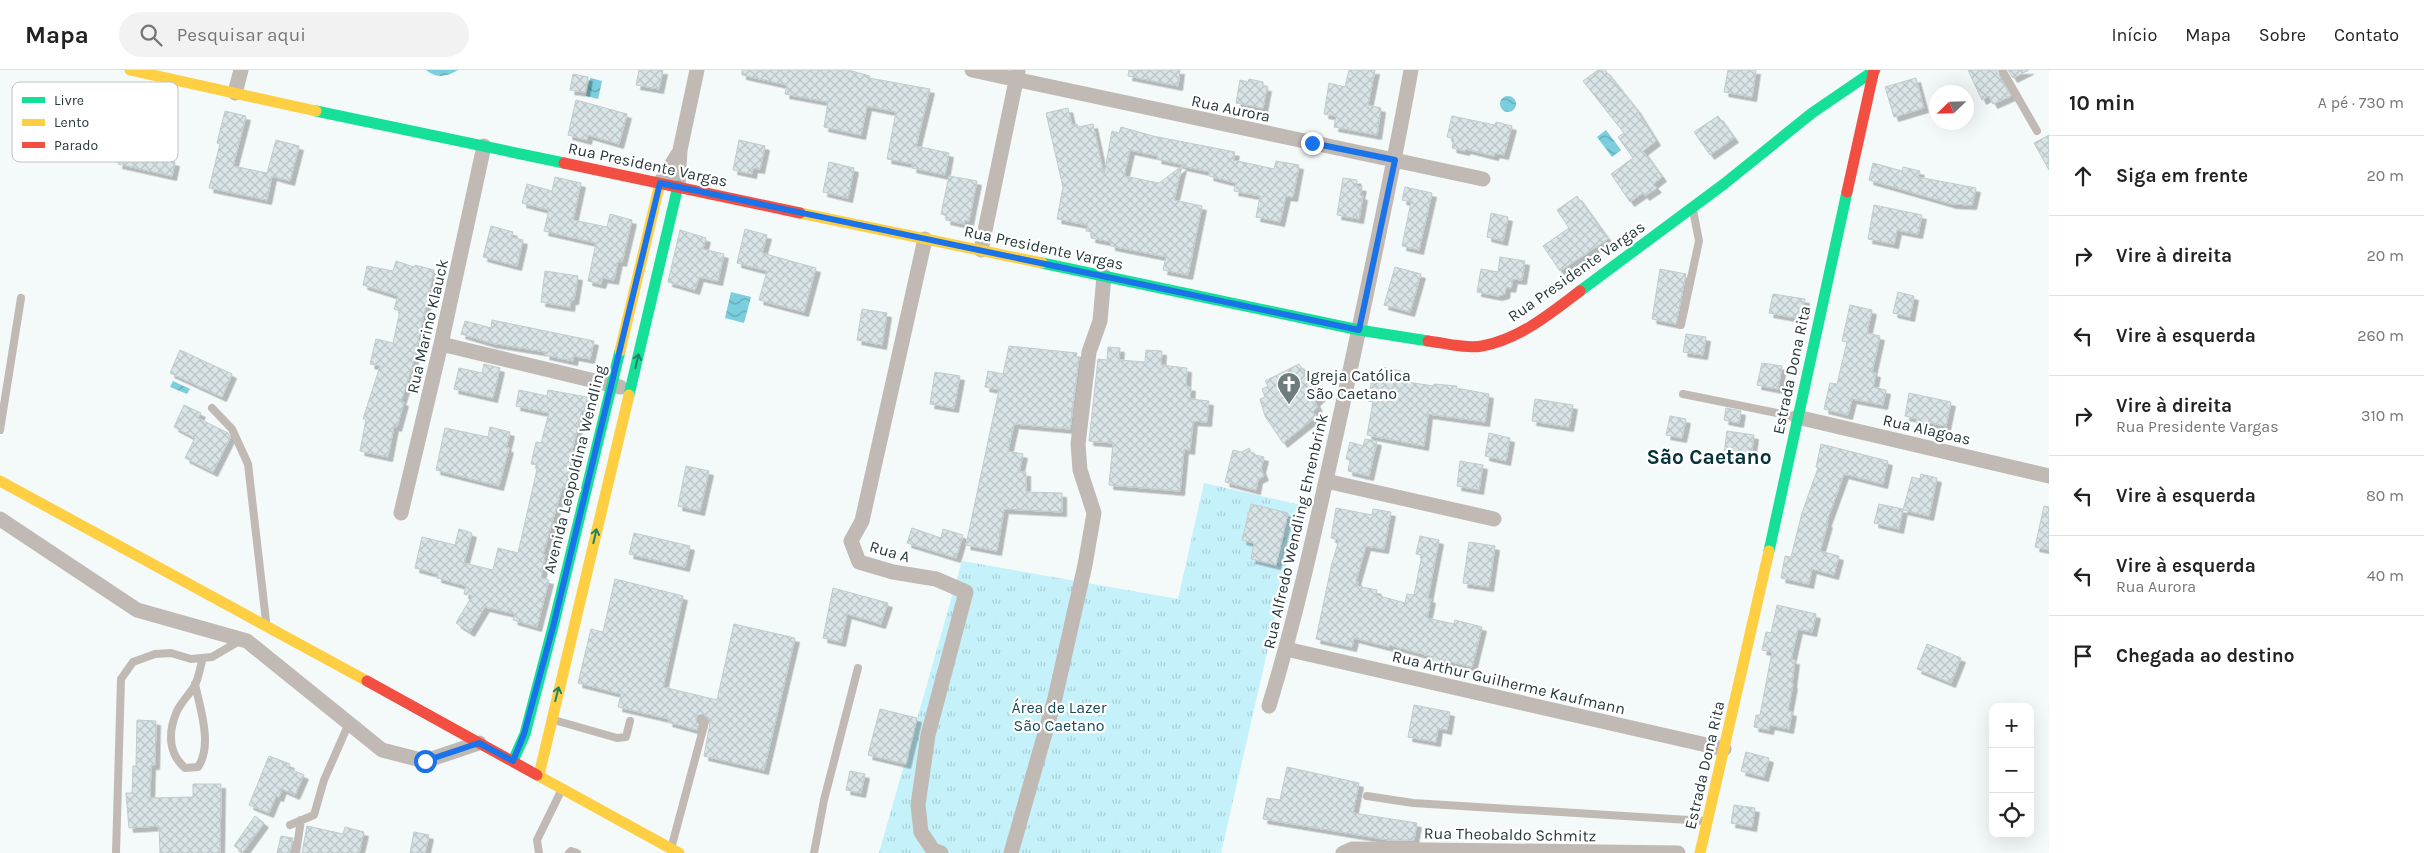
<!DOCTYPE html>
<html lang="pt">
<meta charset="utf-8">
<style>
body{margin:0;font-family:Karla,sans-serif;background:#f2f2f2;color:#222}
.controls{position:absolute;right:15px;bottom:15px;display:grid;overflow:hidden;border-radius:10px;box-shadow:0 5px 20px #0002}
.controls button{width:45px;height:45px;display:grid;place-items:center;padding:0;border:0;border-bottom:1px solid #e0e0e0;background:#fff;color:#222;font:25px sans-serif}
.compass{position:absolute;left:1929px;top:15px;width:45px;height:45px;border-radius:50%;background:#fff;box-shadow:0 5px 20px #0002;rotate:247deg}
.stop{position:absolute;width:15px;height:15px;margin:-11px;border:4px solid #1a73e8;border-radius:50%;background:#fff}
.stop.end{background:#1a73e8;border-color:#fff;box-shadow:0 1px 5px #0008}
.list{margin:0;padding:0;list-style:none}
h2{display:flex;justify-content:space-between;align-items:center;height:65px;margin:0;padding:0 20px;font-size:21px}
h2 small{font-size:16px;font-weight:400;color:#767676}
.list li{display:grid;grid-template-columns:32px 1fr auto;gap:15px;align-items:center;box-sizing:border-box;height:80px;padding:0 20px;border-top:1px solid #e0e0e0}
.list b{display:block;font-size:19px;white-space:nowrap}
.list p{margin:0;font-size:16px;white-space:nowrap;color:#767676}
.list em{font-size:16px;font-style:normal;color:#767676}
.icon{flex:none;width:28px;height:28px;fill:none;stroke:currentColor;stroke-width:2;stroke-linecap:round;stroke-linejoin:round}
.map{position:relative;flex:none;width:2049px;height:783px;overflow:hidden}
header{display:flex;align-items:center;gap:30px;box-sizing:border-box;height:70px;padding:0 25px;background:#fff;border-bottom:1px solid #e0e0e0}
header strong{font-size:24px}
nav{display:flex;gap:28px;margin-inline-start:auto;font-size:18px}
.search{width:350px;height:45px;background:#f2f2f2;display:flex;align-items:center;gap:12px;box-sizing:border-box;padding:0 18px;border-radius:28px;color:#767676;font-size:19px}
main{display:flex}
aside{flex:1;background:#fff}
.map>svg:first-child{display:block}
.park{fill:url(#park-tufts)}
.water{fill:url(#water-waves)}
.building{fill:url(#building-cross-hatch);stroke:#c1cbcd;filter:url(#shadow)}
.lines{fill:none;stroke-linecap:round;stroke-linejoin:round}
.lane{stroke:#c1b9b4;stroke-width:8}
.street{stroke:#c1b9b4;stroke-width:15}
.fast{stroke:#16e098;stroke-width:11}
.slow{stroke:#ffcf43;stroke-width:11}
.jam{stroke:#f24e42;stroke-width:11}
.oneway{stroke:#1f8465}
.route{stroke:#1a73e8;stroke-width:6}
.labels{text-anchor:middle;stroke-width:4.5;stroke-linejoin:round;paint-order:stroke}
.street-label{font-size:16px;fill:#27383c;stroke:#fff}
.poi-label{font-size:16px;fill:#27383c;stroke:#fff;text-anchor:start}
.park-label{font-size:16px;fill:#184b55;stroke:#fff}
.district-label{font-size:21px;font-weight:bold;fill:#063239;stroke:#fff}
.key{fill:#fff;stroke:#bec3c4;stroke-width:1}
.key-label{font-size:14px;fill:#27383c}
</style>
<header>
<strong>Mapa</strong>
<div class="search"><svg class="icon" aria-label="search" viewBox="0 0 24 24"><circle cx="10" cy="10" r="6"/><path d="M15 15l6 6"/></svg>Pesquisar aqui</div>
<nav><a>Início</a><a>Mapa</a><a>Sobre</a><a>Contato</a></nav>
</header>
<main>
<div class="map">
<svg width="2049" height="783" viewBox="0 0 2049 783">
<defs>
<pattern id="park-tufts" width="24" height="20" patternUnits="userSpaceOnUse" patternTransform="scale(1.25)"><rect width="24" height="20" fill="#c4f1fa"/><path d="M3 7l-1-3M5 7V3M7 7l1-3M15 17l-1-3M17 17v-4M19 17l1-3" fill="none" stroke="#a8cfd7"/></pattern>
<pattern id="water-waves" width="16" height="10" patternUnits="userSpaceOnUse" patternTransform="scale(1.25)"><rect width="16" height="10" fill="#7acede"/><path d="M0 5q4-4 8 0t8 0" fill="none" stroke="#64a8b5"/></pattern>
<pattern id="building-cross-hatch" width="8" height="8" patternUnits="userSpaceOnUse" patternTransform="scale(1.25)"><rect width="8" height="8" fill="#d9e4e7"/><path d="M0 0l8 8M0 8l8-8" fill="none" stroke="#bac4c7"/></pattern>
<filter id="shadow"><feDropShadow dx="4.5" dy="4.5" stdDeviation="0" flood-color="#0004"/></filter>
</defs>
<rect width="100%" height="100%" fill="#f4f9fa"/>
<!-- park -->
<path class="park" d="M1204 413 1301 435 1221 783H879L962 491 1178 529Z"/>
<!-- water -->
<path class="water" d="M426 0H458C446 7 437 9 426 0Z
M590 8 602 11 598 29 586 26Z
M1500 34a8 8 0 1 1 16 0a8 8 0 1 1-16 0Z
M1606 60 1621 80 1612 87 1597 67Z
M731 222 751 227 744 253 725 248Z
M173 311 190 319 187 324 170 317Z"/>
<!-- building -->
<path class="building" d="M639 0H663L659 19 636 15Z
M742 0H848L870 6 869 8 930 19 916 76 949 83 945 105 912 98 913 94 887 89 896 42 867 36 861 65 824 57 828 32 785 24 787 15 742 5Z
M1129 0H1180L1178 16 1128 6Z
M1349 0H1375L1368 35 1381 38 1377 65 1334 57 1336 46 1324 44 1329 13 1345 17Z
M1598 0H1605L1636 39 1656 71 1643 81 1662 107 1653 114 1657 118 1645 126 1643 123 1630 132 1611 104 1633 88 1618 67 1624 63 1583 11Z
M1728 0H1756L1752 27 1724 22Z
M1968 0H1996L2011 26 1993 34 1989 26 1982 30Z
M2008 0H2029L2013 8Z
M573 4 588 7 585 22 570 20Z
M1916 8 1924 38 1894 47 1885 17Z
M1249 9 1263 12V17H1267L1263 38 1236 33 1240 10 1248 12Z
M576 30 627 44 619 74 588 65 587 70 568 65Z
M1068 38 1072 55 1077 54 1078 57 1093 54 1104 105 1112 61 1119 63 1121 57 1153 66 1235 82 1233 90 1274 99 1276 91 1299 95 1293 127 1286 126 1280 152 1256 147 1260 126 1234 121 1236 113 1209 106 1210 102 1182 96 1184 95 1157 89 1158 86 1130 80 1124 106 1159 113 1182 96 1174 130 1202 136 1188 205 1163 200 1166 187 1111 176V172L1091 168 1092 162 1086 161 1088 155 1057 149 1063 117 1046 43Z
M225 41 246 46 233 96 267 103 276 70 299 76 290 111 272 106 267 130 209 118 220 74 217 73Z
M1452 46 1495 55 1496 52 1512 56 1504 85 1495 83 1494 86 1466 79 1465 81 1452 78 1454 69 1447 67Z
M1718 46 1734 68 1710 85 1694 62Z
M125 62 143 67 139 84 175 92 172 106 118 94Z
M2049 65V100L2034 73Z
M739 70 765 76 760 99 753 98 752 104 733 100Z
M829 92 854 98 848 128 823 122Z
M1873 93 1902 101 1903 97 1920 101 1918 107 1976 118 1972 135 1952 134 1869 110Z
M949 106 977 111 969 151 965 150 964 154 946 150 947 146 941 144Z
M555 107 581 113 573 150 607 157 610 144 632 150 622 192 618 191 614 210 603 208 601 214 588 211 596 173 544 161 549 140 522 133 527 114 552 121Z
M1343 108 1357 110 1356 116 1362 117 1360 125 1363 126 1359 149 1337 145Z
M1405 117 1432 123 1419 180 1402 176 1411 132 1402 130Z
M1577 126 1608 169 1560 201 1543 176 1569 158 1557 140Z
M1874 135 1922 145 1918 164 1897 160 1894 174 1868 169Z
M1491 143 1508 147 1503 171 1487 167Z
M491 156 513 162 511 167 523 170 517 196 483 187Z
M745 159 767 165 762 183 816 198 804 242 759 230 767 201 737 193Z
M680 160 706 168 703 179 724 184 718 211 699 207 695 220 668 212Z
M1500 187 1525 191 1522 210 1513 209 1511 218 1506 217 1505 224 1498 226 1477 222 1481 199 1498 202Z
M396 191 414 197 415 195 434 200 412 297 401 331 404 332 397 357 394 356 388 387 360 381 366 349H363L380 296 370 294 376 269 393 273 400 241 394 239 398 226 363 215 367 196 393 201Z
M1395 197 1421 204 1410 242 1384 235Z
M1660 199 1686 204 1676 254 1652 249Z
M545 201 578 206 574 230H571L570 237 541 232Z
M1898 222 1914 226 1910 247 1893 243Z
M1773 224 1805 229 1802 249 1769 243Z
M1850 235 1872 240 1867 263 1880 266 1872 302 1876 303 1873 317 1886 320 1883 335 1852 329 1848 345 1824 339 1830 313 1837 314 1847 272 1842 271Z
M862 239 887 243 882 275 857 270Z
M492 250 594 271 590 289 574 286 573 291 545 285 546 282 491 273 461 264 465 251 491 258Z
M1686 264 1706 267 1703 285 1683 282Z
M1009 276 1077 283 1076 287H1079L1070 359 1014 354 1008 381 1023 384 1019 402H1026V422L1062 423V442L1004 439 997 481 966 475 999 320 985 317 988 301 1003 304Z
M1108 277 1120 278 1119 290 1145 292 1146 280 1162 281 1161 295 1187 298 1186 316 1191 317 1190 329 1209 331 1207 352 1193 351 1190 380 1184 379 1180 421 1109 415 1113 373 1089 371 1098 289 1107 290Z
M180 280 232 304 222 327 170 303Z
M1762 293 1782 296 1778 319 1757 315Z
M484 294 500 298 493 328 454 319 459 298 482 303Z
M1299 294 1321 326 1315 332 1318 337 1312 342 1317 346 1283 373 1265 346 1260 329 1265 327 1262 319 1268 316 1265 311Z
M1381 297 1401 301 1400 311 1434 316V314L1457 316 1456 318 1489 324 1485 352 1428 344 1424 376 1367 365 1373 332 1368 331 1373 304 1380 305Z
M935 302 960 306 954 338 930 334Z
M519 320 547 326 548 320 587 327 584 341 582 340 572 380 574 381 565 418H562L543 484 545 485 541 508 549 510 537 557 513 550 515 544 485 537 470 562 456 553 472 526 464 524 466 516 437 508 438 504 415 498 422 467 455 475 459 459 472 463 464 493 493 500 498 478 518 483 538 395 531 394 536 372 541 373 549 343 516 336Z
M1909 323 1951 332 1946 356 1930 353 1929 356 1916 353 1917 349 1905 346Z
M1535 329 1573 335 1569 357 1532 351Z
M184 335 201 343 198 348 228 363 230 368 213 402 185 388 195 368 174 357Z
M1726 338 1741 341 1739 353 1724 350Z
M1670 346 1686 349 1682 368 1666 365Z
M490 357 510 362 506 378H509L499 416 436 400 445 358 488 367Z
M1727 361 1754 365 1751 387 1724 384Z
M1489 363 1510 368 1506 391 1485 386Z
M1365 369 1377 371 1369 406 1348 401 1350 390 1346 389 1350 372 1363 376Z
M1821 374 1888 391 1883 414 1844 404 1826 454 1828 453 1820 481 1839 486 1834 505 1812 499 1809 514 1781 508 1785 486 1791 487 1802 443 1818 398 1816 397Z
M1249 378 1252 384 1264 387 1261 399 1264 406 1258 409 1256 420 1225 412 1233 380 1242 382Z
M1460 391 1483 395 1479 420 1457 416Z
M686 396 709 401 700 441 678 436Z
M1921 404 1937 408 1929 446 1903 440 1912 407 1920 409Z
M1251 434 1288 443 1276 495 1251 489 1254 473 1242 470Z
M1879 434 1903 439 1899 459 1874 453Z
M2044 436 2049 437V480L2035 477Z
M1336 438 1372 445 1373 439 1391 442 1384 479 1366 476 1356 511 1358 512 1357 516 1377 520 1376 525 1405 533 1407 524 1414 525 1422 485 1416 484 1420 466 1439 470 1428 528 1431 529 1427 548 1454 554 1455 550 1482 557 1472 597 1444 590 1443 593 1432 591 1433 587 1390 575 1389 577 1354 568 1352 577 1316 569 1332 493 1339 470 1331 468Z
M912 458 941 468 943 459 963 465 956 488 907 473Z
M634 463 690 476 685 497 629 484Z
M1469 472 1495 476 1489 517 1463 513Z
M615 509 683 526 663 617 717 630 734 554 795 568 764 700 704 686 710 653 704 644 696 646V651L699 654 697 660 668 652 669 649 618 637 621 624 578 613 591 559 603 562Z
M833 518 888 533 881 554 847 544 841 572 823 568Z
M1777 535 1816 544 1812 562 1798 559 1791 590H1795L1792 614H1793L1788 641 1792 642 1789 659 1770 655 1769 660 1754 657 1756 645H1760L1772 582 1762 580 1766 562 1771 563Z
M1927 574 1961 588 1951 613 1917 599Z
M1414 635 1450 642 1447 660 1438 658 1436 672 1408 667Z
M880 639 917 648 906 694 868 685Z
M137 650 156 651 155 695H151L150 728 193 727V714H221L220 783H160L159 756 129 758 126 723H132L133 696H136Z
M1746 682 1769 688 1764 707 1741 701Z
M269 686 290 694 288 698 304 705 295 725 282 719 279 727 276 726 269 743 249 735Z
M1287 697 1359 713 1353 743 1417 753 1414 770H1389L1263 749 1267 728 1280 730Z
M850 701 865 704 861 723 846 720Z
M1734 735 1755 738 1752 757 1731 753Z
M255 746 264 753 243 782 234 776Z
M307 756 343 764 345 757 364 762 359 783H302Z
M414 762 429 765 425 783H410Z
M281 766 293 768 290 783H277Z"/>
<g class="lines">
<!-- lane -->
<path class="lane" d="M2002 0 2037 61
M1681 255 1699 171 1693 140
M1683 324 1797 347
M212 338 232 359 248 394 266 551
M0 360 21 228
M195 614C200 638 213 675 198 697L185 698C168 683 168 662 177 641 182 631 190 624 195 615 199 607 200 597 203 588
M554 650 617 668 626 667 630 651
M1367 726 1413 733 1705 751
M290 755 314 745 324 710 349 653
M672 775 705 652 701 649
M116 783 121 609 133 592 155 584 171 583 191 589 212 587 241 570
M296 783 301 750
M539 783 537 770 561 721
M569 783 571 781 577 783
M814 783 824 730 858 598"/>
<!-- street -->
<path class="street" d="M972 0 1483 109
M235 23 241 0
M660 113 680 81
M678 116 680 80 697 0
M925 169 862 451 851 471 859 492 893 502 936 509 966 522 928 665 918 735 921 762 933 780 941 783
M981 180 1018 1
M441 274 620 317
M1797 347 2049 406
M1326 411 1494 449
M401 443 441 274 484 76
M0 449 137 540 247 571 382 680 425 691 479 673
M1286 579 1724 679
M1269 636C1299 538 1320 437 1342 338 1366 225 1391 113 1411 0
M1011 783 1055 628 1085 495 1094 443 1080 400 1078 374 1089 282 1100 251 1104 206
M1343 783 1352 779 1678 783"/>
<!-- fast -->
<path class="fast" d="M316 41 564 93
M1042 193 1359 260 1428 271
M1580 221 1724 114 1812 43 1875 0
M629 325 678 116
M1769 481 1847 122
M513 691 525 664 553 557 620 281"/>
<!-- slow -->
<path class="slow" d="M130 0 316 41
M800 143 1042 193
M620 281 660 113
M0 411 367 611
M537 705 679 783
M539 705 629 325
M1700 783 1769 481"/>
<!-- jam -->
<path class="jam" d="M564 93 800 143
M1847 122 1874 0
M1428 271C1445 273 1465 279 1482 276 1520 269 1551 243 1580 221
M367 611 537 705"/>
</g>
<!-- one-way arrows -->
<defs><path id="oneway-shaft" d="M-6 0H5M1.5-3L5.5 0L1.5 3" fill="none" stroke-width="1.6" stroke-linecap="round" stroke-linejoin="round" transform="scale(1.25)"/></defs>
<g class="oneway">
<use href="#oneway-shaft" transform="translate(637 291) rotate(-77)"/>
<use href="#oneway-shaft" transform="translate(595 466) rotate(-77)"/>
<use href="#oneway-shaft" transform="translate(557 624) rotate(-76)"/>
</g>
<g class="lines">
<!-- route -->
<path class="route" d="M425 691 479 673 513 691 524 664 553 557 660 113 1359 260 1395 90 1312 73"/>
</g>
<!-- icons -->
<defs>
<g id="church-pin" transform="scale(1.25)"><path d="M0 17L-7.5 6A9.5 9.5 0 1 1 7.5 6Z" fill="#6f7c7e" stroke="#fff"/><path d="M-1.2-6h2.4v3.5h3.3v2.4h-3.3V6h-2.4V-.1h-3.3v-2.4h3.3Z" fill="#fff"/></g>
</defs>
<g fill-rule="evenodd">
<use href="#church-pin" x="1289" y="314"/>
</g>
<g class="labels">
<!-- street labels -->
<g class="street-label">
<text transform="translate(1231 38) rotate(12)" y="6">Rua Aurora</text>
<text transform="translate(648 94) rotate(12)" y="6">Rua Presidente Vargas</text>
<text transform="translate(1044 177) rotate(12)" y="6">Rua Presidente Vargas</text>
<text transform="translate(1576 201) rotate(-35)" y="6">Rua Presidente Vargas</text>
<text transform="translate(427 256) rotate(-77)" y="6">Rua Marino Klauck</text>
<text transform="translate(1791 300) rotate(-78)" y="6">Estrada Dona Rita</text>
<text transform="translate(1927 359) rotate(13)" y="6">Rua Alagoas</text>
<text transform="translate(574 399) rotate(-76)" y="6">Avenida Leopoldina Wendling</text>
<text transform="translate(1295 461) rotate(-77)" y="6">Rua Alfredo Wendling Ehrenbrink</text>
<text transform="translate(890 481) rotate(16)" y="6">Rua A</text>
<text transform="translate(1509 612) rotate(13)" y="6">Rua Arthur Guilherme Kaufmann</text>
<text transform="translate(1704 695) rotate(-77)" y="6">Estrada Dona Rita</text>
<text transform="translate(1510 764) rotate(1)" y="6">Rua Theobaldo Schmitz</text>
</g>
<!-- poi labels -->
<g class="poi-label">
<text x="1306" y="311">Igreja Católica<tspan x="1306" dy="18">São Caetano</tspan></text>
</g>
<!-- park labels -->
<g class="park-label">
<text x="1059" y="643">Área de Lazer<tspan x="1059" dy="18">São Caetano</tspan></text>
</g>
<!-- district labels -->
<g class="district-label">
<text x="1709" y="394">São Caetano</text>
</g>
</g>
<!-- legend -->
<rect x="12" y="12" width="166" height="80" rx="8" class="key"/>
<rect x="22" y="27" width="23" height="6" fill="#16e098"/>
<rect x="22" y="49" width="23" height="7" fill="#ffcf43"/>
<rect x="22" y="72" width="23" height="6" fill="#f24e42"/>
<g class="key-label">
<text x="54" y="35">Livre</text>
<text x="54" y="57">Lento</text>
<text x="54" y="80">Parado</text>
</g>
</svg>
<div class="controls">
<button>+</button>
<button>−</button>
<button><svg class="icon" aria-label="locate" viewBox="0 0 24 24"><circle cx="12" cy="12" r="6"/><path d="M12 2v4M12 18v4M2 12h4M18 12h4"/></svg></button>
</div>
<svg class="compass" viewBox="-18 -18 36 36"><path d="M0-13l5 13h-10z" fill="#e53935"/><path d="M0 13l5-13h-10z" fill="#767676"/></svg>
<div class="stop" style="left:425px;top:691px"></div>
<div class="stop end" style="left:1312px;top:73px"></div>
</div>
<aside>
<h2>10 min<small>A pé · 730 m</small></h2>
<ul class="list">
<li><svg class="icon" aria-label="ahead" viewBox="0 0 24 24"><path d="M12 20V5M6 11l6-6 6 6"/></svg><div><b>Siga em frente</b></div><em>20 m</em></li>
<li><svg class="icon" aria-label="right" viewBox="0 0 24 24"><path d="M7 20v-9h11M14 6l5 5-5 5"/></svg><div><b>Vire à direita</b></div><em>20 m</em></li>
<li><svg class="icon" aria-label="left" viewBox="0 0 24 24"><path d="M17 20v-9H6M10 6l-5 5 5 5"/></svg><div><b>Vire à esquerda</b></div><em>260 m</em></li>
<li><svg class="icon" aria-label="right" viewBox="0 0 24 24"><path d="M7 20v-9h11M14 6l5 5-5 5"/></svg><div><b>Vire à direita</b><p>Rua Presidente Vargas</p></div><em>310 m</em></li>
<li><svg class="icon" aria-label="left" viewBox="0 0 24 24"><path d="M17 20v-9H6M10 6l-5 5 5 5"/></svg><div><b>Vire à esquerda</b></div><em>80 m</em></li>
<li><svg class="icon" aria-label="left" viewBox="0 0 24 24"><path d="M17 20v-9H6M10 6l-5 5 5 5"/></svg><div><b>Vire à esquerda</b><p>Rua Aurora</p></div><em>40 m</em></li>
<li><svg class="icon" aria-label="arrive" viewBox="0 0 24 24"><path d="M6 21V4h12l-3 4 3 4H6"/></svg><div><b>Chegada ao destino</b></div></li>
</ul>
</aside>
</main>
